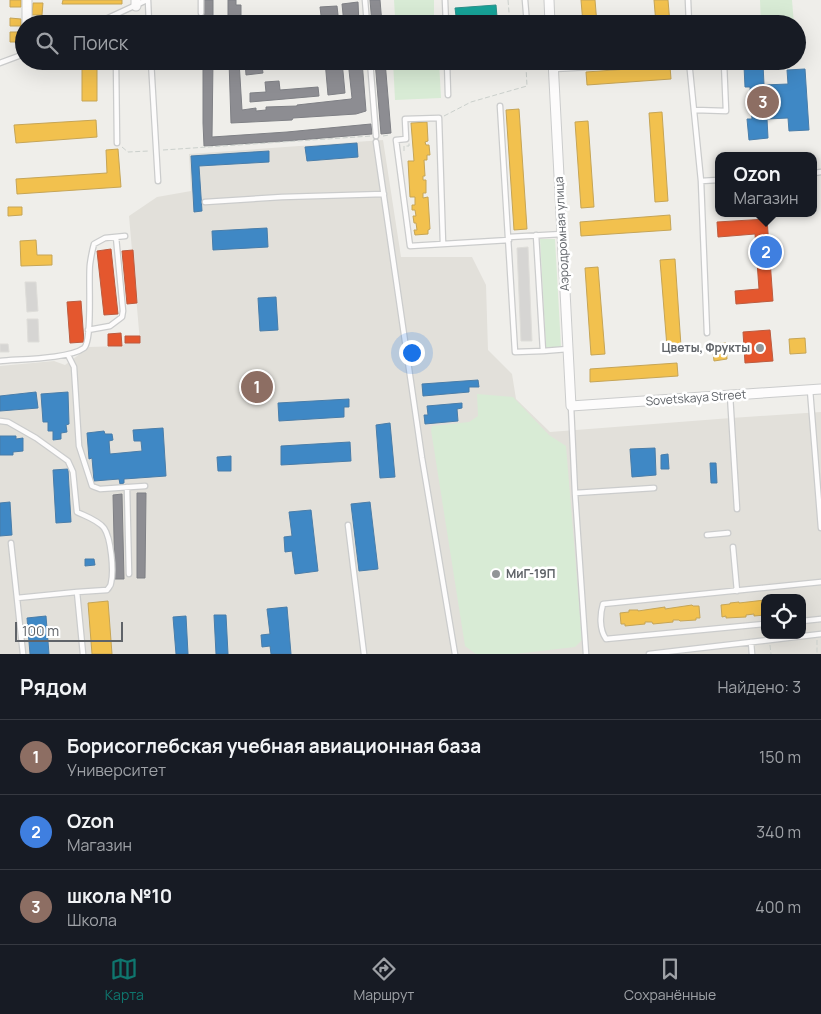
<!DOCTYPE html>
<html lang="ru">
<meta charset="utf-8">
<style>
body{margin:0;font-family:Manrope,sans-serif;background:#242831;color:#f1f3f6}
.controls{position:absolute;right:15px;bottom:15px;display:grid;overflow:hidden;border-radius:10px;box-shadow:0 5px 20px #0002}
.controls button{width:45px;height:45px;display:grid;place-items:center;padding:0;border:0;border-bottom:1px solid #363941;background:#171b24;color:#f1f3f6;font:25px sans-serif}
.scale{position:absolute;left:15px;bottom:12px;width:108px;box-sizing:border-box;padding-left:5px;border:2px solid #5f6368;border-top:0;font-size:14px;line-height:18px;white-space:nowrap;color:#5f6368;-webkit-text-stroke:4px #fff;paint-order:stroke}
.you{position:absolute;left:411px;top:352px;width:18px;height:18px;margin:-12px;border:4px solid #fff;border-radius:50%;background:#1a73e8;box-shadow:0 0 0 8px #1a73e833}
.badge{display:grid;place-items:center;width:32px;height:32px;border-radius:50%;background:#0f766e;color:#fff;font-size:16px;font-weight:700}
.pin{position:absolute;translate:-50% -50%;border:2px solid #fff;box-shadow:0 1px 5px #0006}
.popup{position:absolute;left:715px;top:152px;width:102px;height:65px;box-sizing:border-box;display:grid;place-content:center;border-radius:10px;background:#171b24;filter:drop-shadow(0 1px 4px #0005);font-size:16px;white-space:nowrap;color:#9ea1a6}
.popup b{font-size:19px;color:#f1f3f6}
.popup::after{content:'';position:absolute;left:50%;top:100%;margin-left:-10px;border:10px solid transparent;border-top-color:#171b24}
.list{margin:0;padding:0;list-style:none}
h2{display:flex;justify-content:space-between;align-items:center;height:65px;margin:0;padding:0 20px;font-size:21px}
h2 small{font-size:16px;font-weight:400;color:#9ea1a6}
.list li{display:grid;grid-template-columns:32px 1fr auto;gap:15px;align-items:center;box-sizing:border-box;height:75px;padding:0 20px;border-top:1px solid #363941}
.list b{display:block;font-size:19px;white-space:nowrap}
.list p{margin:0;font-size:16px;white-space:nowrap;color:#9ea1a6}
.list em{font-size:16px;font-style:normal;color:#9ea1a6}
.icon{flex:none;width:28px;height:28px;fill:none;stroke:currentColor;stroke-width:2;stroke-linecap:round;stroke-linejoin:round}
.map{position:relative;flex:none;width:821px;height:654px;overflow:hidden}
.search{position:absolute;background:#171b24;box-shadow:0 5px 20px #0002;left:15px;right:15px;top:15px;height:55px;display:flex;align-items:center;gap:12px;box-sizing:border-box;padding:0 18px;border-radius:28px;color:#9ea1a6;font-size:19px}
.sheet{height:290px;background:#171b24}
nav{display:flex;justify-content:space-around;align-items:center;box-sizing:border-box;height:70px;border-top:1px solid #363941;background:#171b24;font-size:14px;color:#9ea1a6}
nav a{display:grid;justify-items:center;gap:2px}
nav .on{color:#0f766e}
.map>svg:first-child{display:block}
.education{fill:#e2e0da;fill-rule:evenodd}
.green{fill:#d8ebd5}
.homes{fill:#f2c14e;stroke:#c6a556}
.shops{fill:#e4572e;stroke:#bc5b3f}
.schools{fill:#3f88c5;stroke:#497da9}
.public{fill:#17a398;stroke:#2d908a}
.industry{fill:#8d8d92;stroke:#7f8085}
.building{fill:#d6d5d3;stroke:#deddd9}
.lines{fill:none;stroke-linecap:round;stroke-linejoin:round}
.service-casing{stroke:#cbcccc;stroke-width:7}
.minor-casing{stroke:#cbcccc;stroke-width:11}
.path{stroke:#cbd0cc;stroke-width:1;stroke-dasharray:5 2.5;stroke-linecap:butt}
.service{stroke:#fdfcfc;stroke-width:4.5}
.minor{stroke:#fdfcfc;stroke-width:9}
.poi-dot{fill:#919496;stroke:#fff;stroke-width:2}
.labels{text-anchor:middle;stroke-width:5;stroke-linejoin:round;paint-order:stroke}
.street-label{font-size:12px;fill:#5f6368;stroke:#fff}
.poi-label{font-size:12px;font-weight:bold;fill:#5f6368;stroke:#fff;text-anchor:end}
</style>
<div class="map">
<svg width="821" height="654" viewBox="0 0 821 654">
<rect width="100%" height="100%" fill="#efeeea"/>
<!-- education -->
<path class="education" d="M383 140 401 257H472L486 285 488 350 512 374 516 399 550 432 731 418 821 412V654H0V366L54 361 65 365 89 347 122 346 125 343 140 342 129 216 157 197 191 191 189 154ZM765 598H802V635H765Z"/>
<!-- green -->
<path class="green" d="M394 0H434V15L395 17Z
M760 0H792L794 24H761Z
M393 61H439L441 98 395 100Z
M540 239H555L561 347 546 348Z
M477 394 513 397 549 435 566 446 582 640 575 647 515 654H476L465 646 431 430 432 426 469 422 478 416Z"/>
<!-- homes -->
<path class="homes" d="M10 0H21V7H10Z
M63 0H122V4H62Z
M581 0H595L597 24H583Z
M654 0H668L670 24H656Z
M33 3H43L42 15H32Z
M10 18 21 19V26H10Z
M10 32H20V42H10Z
M82 61H97V101H82Z
M670 66 671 79 587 85 586 72Z
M519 109 527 229 514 230 506 110Z
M662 112 668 201 655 202 649 113Z
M96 120 97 137 16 143 14 125Z
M588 121 594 207 581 208 575 122Z
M427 122 428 141 425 142 426 145H429L430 155H427V160H424L425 176H423V180H426V193H423V198L428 197 430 229 428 230V234L415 235 414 230H417L416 223H414L413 216H416L415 210H412V205H415V197H410L408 161H414L411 123Z
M118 149 121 187 17 194 16 179 107 173 106 150Z
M8 207H22V215L8 216Z
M670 215 671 230 581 236 580 222Z
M36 240 37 255H52V265L21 266 20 241Z
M675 259 681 346 667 347 660 260Z
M598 267 605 354 591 355 585 268Z
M805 338 806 353 790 354 789 339Z
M726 343 727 359 714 361 712 344Z
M677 363 678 376 590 382V369Z
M765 600V615L754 616V614L746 615V617L726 618V616L722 617 721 605 730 604V603L739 602V603Z
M108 601 112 654H92L88 603Z
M692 605 693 606H699L700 618H696V620L680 621 679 620H673V622L653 624 652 622H645V624L625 626V624H621L620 613 629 612V610H638V611L665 607V609Z"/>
<!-- shops -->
<path class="shops" d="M767 219 773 301 736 304 735 291 759 289 755 234 718 237 717 222Z
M111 249 118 314 104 315 97 251Z
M133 250 137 303 127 304 122 251Z
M81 301 84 342 70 343 67 302Z
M770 330 773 361 745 363 743 332Z
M121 333 122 346H108V334Z
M125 336H140V343H125Z"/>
<!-- schools -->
<path class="schools" d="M763 64 764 85 788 84 787 70 805 69 809 130 789 131 788 118 767 119 768 138 749 140 747 119H752L750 87H745L744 66Z
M357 143 358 157 307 161 305 147Z
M269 151V162L199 166 202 211 194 212 191 156Z
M267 228 268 247 213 250 212 231Z
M276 297 278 330 260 331 258 298Z
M478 380 479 387H469V392L423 396 422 384Z
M36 392 38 408 0 411V396Z
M68 392 69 424 66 425 67 432 61 433V439L53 440V431H48V422H43L41 394Z
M349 399V407H344V417L279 421 278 403Z
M462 403V408L457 409 458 421 425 424 424 415H428L427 406Z
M390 423 395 477 380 478 376 425Z
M163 428 166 476 124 479V483L120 484 119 479 94 481 92 458 89 459 87 433 104 431 105 434H112L113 440 109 441 110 454 142 451 141 441H134L133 430Z
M0 436H16V439L23 438V451L13 452V455H0Z
M350 442 351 461 281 465V446Z
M655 448 656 475 632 477 630 449Z
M668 454 669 469H661V455Z
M231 456V471H218L217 457Z
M710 463H716L717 483H711Z
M68 469 71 522 56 523 53 470Z
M10 502 12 535 0 536V503Z
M370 502 378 569 359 571 351 504Z
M311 510 318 571 295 574 292 551 285 552 284 537 292 536 289 512Z
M85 559H94L95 565 85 566Z
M287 607 291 654H271L270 646 262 647 261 635 270 634 267 609Z
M214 615H226L228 654H216Z
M46 616 49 654H30L27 618Z
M186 616 188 654H176L173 617Z"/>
<!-- public -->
<path class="public" d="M496 5 497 17H504L505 24H457L455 8Z"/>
<!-- industry -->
<path class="industry" d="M203 0H213V24H203Z
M228 0H236V5H241V15L237 16V24H228Z
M370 0H380L382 24H372Z
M358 2 359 24H344L342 4Z
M337 6 339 24H322L320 7Z
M200 61H213L212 137 287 132 371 124 372 134 286 141 204 146 203 123V65H200Z
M229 61H239L242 110 256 108V111L266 110V107L297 106V105L351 99 352 98 348 61H362L366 111 356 114 293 118 292 120 231 123Z
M245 61H271L272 66H262L263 73 246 75Z
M325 61H342L345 93 328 95Z
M375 61H385L391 133 381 134Z
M279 81 280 90 318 87 319 96 250 102V93L266 92 265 82Z
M137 493H146L145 578H137Z
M122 494 124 579H115L113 495Z"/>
<!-- building -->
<path class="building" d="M528 247 532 341H521L517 248Z
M25 282H36L38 311 27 312Z
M27 319H38L39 342H28Z
M0 344H8L9 352H0Z"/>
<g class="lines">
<!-- service casing -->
<g class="service-casing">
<path id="service" d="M148 0 149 24
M201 0V13
M365 0 367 24
M445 0 446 24
M525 0 527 24
M688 0 689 24
M115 15V24
M95 24 147 0
M797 57H798
M116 61 117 143
M151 61 158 181
M370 61 376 136
M447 61 448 95
M689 61 701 181 707 333
M0 63 24 54
M447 66 523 61
M553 69 689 62 724 63 749 61
M500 106 515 352 543 351 536 235
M695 110 726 111 724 63
M376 142 422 458 455 654
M814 173 821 172
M701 181 718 180
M205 202 282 197 384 194
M509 237 562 234
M443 244 439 118 405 119 406 139 396 140 410 246 509 240
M88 330 110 326 122 317 123 311 116 237
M543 351 568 349
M68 355 74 367 79 446 92 486 100 489 145 486
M0 361C20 359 69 359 84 348 93 340 88 278 90 264 91 257 92 251 94 244L105 238 125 236
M810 390 821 528
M730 395 737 509
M571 406 575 493 586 654
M0 421 8 422 36 438 68 461 73 472 77 512C85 516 98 520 104 528 111 538 114 571 111 583 111 586 109 587 107 590L77 592
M127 487 129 574
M575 493 654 488
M348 525 364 654
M707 535 728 533
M11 543 23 654
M733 547 737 591
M17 598 77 592 83 654
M802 621 821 619
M765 624 606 639C599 629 600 614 603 604L821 582
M751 642 752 654
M649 654 821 634"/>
</g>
<!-- minor casing -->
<g class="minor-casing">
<path id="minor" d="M549 0 550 24
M136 6V0
M27 24V0
M553 61 571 406 821 389"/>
</g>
<!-- path -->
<path class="path" d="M508 0 510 24
M511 21H522
M444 116 471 102 527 86 526 67
M383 136 389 135
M122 147 128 152 149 151
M163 150 371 136
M404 151V146H409V143
M817 640V654
M770 645 771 654"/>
<!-- service -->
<use href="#service" class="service"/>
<!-- minor -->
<use href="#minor" class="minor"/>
</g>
<!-- markers -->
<g class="poi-dot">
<circle cx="760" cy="348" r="5"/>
<circle cx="496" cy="574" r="5"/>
</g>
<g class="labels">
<!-- street labels -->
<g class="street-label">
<text transform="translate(562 234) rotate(-93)" y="4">Аэродромная улица</text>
<text transform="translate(696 398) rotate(-4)" y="4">Sovetskaya Street</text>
</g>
<!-- poi labels -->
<g class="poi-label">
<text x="750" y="352">Цветы, Фрукты</text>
<text x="506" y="578" text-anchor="start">МиГ-19П</text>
</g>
</g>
</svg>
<div class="controls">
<button><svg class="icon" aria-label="locate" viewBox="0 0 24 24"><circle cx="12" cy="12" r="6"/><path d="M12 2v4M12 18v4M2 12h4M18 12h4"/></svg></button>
</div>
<div class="scale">100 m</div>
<div class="you"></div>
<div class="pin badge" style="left:257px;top:387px;background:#8d6e63">1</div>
<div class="pin badge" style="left:766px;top:252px;background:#3f7fe0">2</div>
<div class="popup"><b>Ozon</b>Магазин</div>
<div class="pin badge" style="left:763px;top:102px;background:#8d6e63">3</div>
<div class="search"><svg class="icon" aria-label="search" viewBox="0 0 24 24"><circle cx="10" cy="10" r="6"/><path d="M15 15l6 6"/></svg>Поиск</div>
</div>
<section class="sheet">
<h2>Рядом<small>Найдено: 3</small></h2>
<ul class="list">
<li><span class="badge" style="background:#8d6e63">1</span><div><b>Борисоглебская учебная авиационная база</b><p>Университет</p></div><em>150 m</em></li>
<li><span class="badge" style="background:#3f7fe0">2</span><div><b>Ozon</b><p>Магазин</p></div><em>340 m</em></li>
<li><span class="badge" style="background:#8d6e63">3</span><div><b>школа №10</b><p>Школа</p></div><em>400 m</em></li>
</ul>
</section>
<nav>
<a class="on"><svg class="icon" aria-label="map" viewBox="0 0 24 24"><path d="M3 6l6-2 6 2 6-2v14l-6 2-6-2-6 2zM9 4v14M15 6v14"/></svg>Карта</a>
<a><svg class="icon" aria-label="directions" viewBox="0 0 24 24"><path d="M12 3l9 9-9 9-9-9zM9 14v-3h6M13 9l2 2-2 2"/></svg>Маршрут</a>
<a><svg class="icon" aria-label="saved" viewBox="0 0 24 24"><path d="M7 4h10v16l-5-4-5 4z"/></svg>Сохранённые</a>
</nav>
